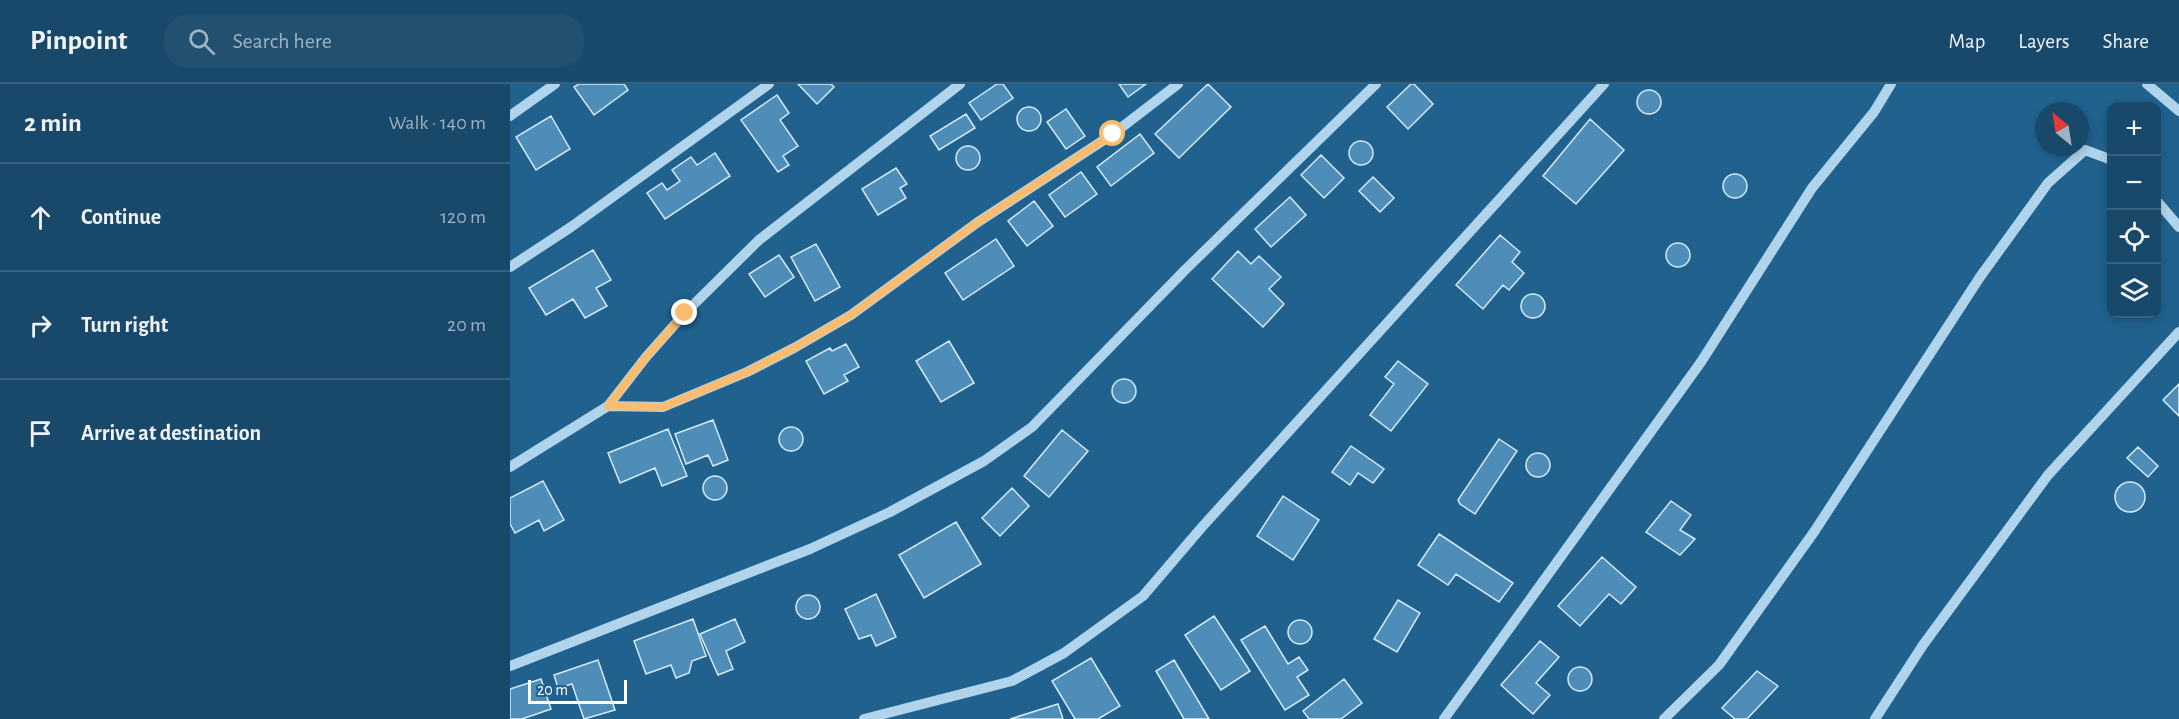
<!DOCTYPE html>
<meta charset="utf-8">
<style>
body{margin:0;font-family:"Alegreya Sans",sans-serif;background:#215070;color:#f1f3f6}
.controls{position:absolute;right:18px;top:18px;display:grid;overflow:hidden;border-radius:12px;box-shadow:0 3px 9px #0003}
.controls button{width:54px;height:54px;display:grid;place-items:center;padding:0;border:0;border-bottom:2px solid #36617e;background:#18496a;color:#f1f3f6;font:30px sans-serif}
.compass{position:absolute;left:1525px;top:18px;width:54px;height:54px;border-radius:50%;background:#18496a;box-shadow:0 3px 9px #0003;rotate:330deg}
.scale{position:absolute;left:18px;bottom:15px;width:99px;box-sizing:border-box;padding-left:6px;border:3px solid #fff;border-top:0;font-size:16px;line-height:21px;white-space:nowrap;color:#fff;-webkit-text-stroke:4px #20618e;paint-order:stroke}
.stop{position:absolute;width:18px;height:18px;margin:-14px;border:4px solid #f9bd71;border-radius:50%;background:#fff}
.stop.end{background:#f9bd71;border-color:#fff;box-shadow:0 2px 6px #0008}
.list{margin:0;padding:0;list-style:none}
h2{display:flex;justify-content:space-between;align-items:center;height:78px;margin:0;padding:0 24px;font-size:26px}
h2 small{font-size:20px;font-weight:400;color:#9fb2c1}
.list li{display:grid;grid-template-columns:39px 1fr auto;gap:18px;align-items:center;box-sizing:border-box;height:108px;padding:0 24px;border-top:2px solid #36617e}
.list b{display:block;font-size:22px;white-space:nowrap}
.list em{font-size:20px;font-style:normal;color:#9fb2c1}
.icon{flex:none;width:33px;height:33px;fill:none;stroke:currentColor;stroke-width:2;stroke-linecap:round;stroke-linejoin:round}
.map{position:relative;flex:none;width:1669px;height:635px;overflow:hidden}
header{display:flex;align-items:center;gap:36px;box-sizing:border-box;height:84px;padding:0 30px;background:#18496a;border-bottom:2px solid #36617e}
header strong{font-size:28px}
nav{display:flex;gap:33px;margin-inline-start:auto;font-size:21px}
.search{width:420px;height:54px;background:#215070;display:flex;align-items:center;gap:15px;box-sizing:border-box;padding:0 21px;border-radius:24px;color:#9fb2c1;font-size:22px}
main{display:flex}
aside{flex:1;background:#18496a}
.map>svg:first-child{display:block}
.building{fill:#4d8db8;stroke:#d5ebf9;stroke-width:1.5}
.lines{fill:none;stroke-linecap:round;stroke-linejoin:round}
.minor{stroke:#b0d4ec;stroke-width:10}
.route{stroke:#f9bd71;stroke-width:8}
</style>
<header>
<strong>Pinpoint</strong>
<div class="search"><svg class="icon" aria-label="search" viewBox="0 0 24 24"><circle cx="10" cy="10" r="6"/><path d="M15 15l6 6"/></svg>Search here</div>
<nav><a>Map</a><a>Layers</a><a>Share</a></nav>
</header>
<main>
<aside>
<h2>2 min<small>Walk · 140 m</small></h2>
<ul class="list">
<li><svg class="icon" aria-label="ahead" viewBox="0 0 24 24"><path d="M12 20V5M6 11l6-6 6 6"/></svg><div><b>Continue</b></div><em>120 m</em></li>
<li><svg class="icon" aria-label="right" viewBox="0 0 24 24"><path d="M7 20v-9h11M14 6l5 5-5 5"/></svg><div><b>Turn right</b></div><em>20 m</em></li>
<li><svg class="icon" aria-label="arrive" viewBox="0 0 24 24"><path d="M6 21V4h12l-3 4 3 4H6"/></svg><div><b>Arrive at destination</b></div></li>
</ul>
</aside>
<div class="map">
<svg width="1669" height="635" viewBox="0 0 1669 635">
<rect width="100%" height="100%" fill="#20618e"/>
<!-- building -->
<path class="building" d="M69 0H114L118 6 84 31 64 3Z
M288 0H321L324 3 307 20Z
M487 0H493L503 14 471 36 459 19Z
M609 0H636L618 13Z
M698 0 721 23 669 74 645 50Z
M901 0H904L923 20 898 45 877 23Z
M1127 18a12 12 0 1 1 24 0a12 12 0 1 1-24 0Z
M267 11 279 29 270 36 288 62 273 72 279 81 268 88 231 36Z
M507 35a12 12 0 1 1 24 0a12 12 0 1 1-24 0Z
M556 25 575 52 556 65 537 38Z
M456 30 465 44 429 66 420 52Z
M41 32 60 65 26 86 6 53Z
M1080 35 1114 66 1066 120 1033 92Z
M630 50 644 69 601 102 587 83Z
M839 69a12 12 0 1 1 24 0a12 12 0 1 1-24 0Z
M446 74a12 12 0 1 1 24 0a12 12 0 1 1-24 0Z
M205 69 220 92 155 135 137 109 152 99 157 106 170 97 162 86 181 73 187 81Z
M811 71 834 94 814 114 791 91Z
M386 84 397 100 390 104 396 114 368 131 352 105Z
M571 88 587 110 555 133 539 111Z
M1213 102a12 12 0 1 1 24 0a12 12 0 1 1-24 0Z
M863 93 884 114 870 128 849 107Z
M780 113 796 131 761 163 745 145Z
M524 117 543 142 517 162 498 137Z
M990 151 1010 168 1002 178 1014 189 999 206 993 201 973 225 946 201Z
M486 155 504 182 453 216 435 189Z
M1156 171a12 12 0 1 1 24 0a12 12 0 1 1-24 0Z
M306 160 330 203 305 217 281 173Z
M83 166 101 196 86 204 97 222 75 234 63 215 36 231 19 204Z
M728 167 741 180 749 172 771 193 759 205 774 220 753 243 702 195Z
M269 171 284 193 255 213 239 190Z
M1011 222a12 12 0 1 1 24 0a12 12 0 1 1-24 0Z
M439 257 464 299 431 318 406 277Z
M336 260 349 283 334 291 338 297 314 310 296 277 320 264 322 267Z
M888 277 918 300 881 347 860 331 884 300 875 293Z
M602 307a12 12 0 1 1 24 0a12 12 0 1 1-24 0Z
M1669 300V332L1653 316Z
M203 336 218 376 203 382 198 371 176 380 165 350Z
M269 355a12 12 0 1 1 24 0a12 12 0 1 1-24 0Z
M158 345 177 392 152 402 145 384 110 399 98 369Z
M552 346 578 367 539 413 514 392Z
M989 355 1007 367 965 430 950 420 948 416Z
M841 362 874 385 863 399 848 389 840 401 822 388Z
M1628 363 1648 382 1638 393 1617 374Z
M1016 381a12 12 0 1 1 24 0a12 12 0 1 1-24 0Z
M193 404a12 12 0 1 1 24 0a12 12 0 1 1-24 0Z
M33 397 54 436 34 447 29 436 5 449 0 440V414Z
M1605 413a15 15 0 1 1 30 0a15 15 0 1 1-30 0Z
M502 404 519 422 490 452 472 434Z
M773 412 809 436 783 476 747 452Z
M1161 417 1181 431 1170 446 1185 455 1170 471 1136 448Z
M446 438 471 480 414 514 389 471Z
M929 450 1003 499 989 518 946 490 938 501 908 481Z
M1092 473 1126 503 1111 520 1099 510 1070 542 1048 522Z
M366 510 386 553 366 562 361 551 349 555 335 525Z
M286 523a12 12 0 1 1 24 0a12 12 0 1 1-24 0Z
M888 516 910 529 887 568 864 555Z
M704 532 740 587 711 606 675 551Z
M183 535 196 572 182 577 179 589 166 594 161 581 136 590 124 557Z
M225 535 235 558 216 567 223 585 208 591 190 550Z
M778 548a12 12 0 1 1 24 0a12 12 0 1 1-24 0Z
M755 542 778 580 789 573 798 586 787 593 799 611 775 626 731 556Z
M1030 557 1049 573 1026 599 1040 611 1023 630 991 601Z
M581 574 610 622 588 635H565L542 597Z
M88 576 105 626 74 635 62 600 48 604 44 591Z
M664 576 699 635H674L646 587Z
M1058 595a12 12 0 1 1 24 0a12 12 0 1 1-24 0Z
M1247 587 1268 602 1237 635H1225L1212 624Z
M31 595 41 625 12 635H0V605Z
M834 595 852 619 831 635H799L793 627Z
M548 620 553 635H500Z"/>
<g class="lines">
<!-- minor -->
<path class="minor" d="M450 0 249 156 175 229 136 273 98 322 153 323 237 288 284 264 341 231 468 138 603 50 668 0
M1637 0 1669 27
M0 32 45 0
M1646 116 1669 143
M0 183 61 143 259 0
M0 383 98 322
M0 582 300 465 380 428 474 377 522 343 675 186 866 0
M354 635 502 597 554 569 633 512 692 443 1094 0
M934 635 1191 278 1302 104 1364 28 1381 0
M1154 635 1209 581 1304 448 1470 193 1538 99 1575 66 1602 76
M1365 635 1413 561 1538 391 1669 248"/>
</g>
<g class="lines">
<!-- route -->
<path class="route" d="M175 229 136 273 98 322 153 323 237 288 284 264 341 231 468 138 603 50"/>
</g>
</svg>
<div class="controls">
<button>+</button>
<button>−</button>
<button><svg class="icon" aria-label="locate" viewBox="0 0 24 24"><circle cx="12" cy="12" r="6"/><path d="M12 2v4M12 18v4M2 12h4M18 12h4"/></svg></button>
<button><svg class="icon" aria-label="layers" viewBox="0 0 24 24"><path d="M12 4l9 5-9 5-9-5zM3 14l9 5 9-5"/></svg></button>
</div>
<svg class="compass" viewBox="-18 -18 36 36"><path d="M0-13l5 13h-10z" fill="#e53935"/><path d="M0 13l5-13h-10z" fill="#9fb2c1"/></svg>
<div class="scale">20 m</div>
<div class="stop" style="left:603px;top:50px"></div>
<div class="stop end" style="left:175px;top:229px"></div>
</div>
</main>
